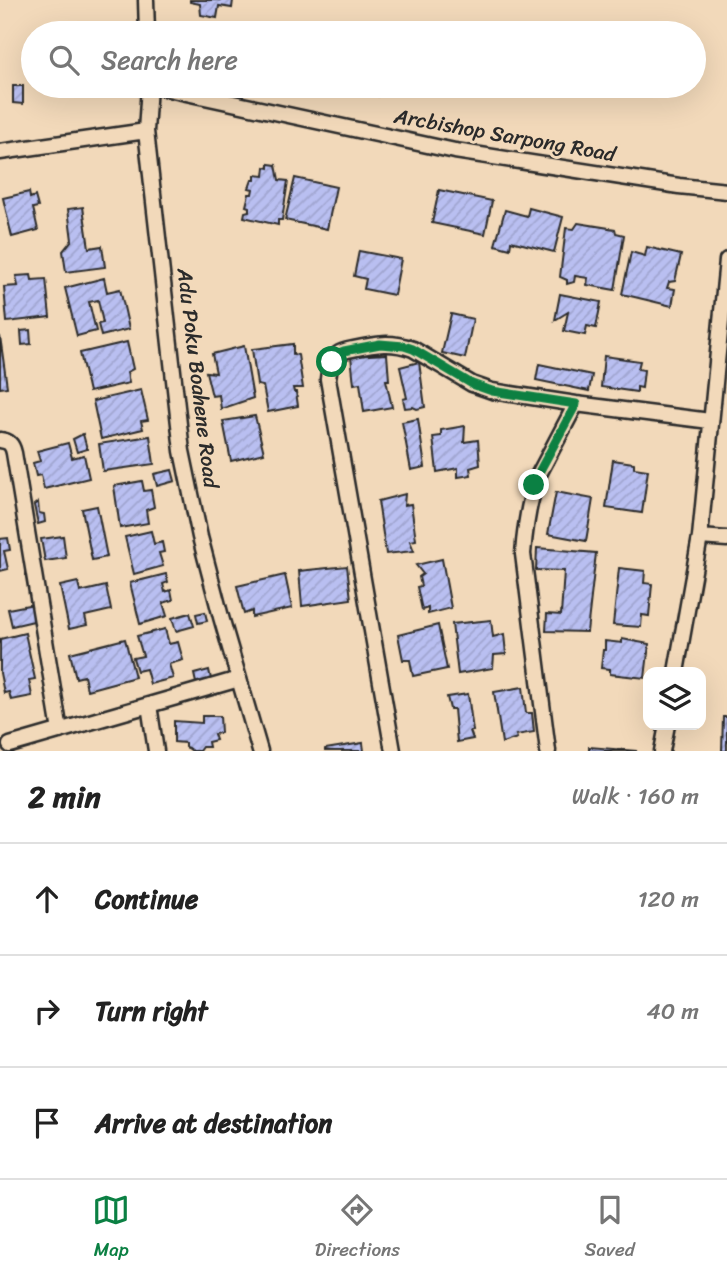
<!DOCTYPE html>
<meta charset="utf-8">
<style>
body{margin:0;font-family:Sriracha,sans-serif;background:#f6f6f6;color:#222}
.controls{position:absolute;right:21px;bottom:21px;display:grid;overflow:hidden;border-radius:14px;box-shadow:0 7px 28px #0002}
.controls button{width:63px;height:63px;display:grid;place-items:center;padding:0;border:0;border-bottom:2px solid #e0e0e0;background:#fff;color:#222;font:35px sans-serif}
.stop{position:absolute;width:21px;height:21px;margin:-16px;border:5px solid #0b8043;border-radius:50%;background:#fff}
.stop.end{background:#0b8043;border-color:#fff;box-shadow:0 2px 7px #0008}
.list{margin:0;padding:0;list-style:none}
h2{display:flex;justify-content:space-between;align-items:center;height:91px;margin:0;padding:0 28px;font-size:30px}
h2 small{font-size:23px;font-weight:400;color:#767676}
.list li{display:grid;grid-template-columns:46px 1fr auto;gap:21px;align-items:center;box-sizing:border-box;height:112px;padding:0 28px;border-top:2px solid #e0e0e0}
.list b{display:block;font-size:26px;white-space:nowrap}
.list em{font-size:23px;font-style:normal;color:#767676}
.icon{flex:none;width:38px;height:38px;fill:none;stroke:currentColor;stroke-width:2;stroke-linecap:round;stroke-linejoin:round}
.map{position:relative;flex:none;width:727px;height:751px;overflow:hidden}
.search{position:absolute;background:#fff;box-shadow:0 7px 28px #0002;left:21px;right:21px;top:21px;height:77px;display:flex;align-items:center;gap:18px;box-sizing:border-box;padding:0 24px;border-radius:38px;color:#767676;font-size:26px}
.sheet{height:427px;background:#fff}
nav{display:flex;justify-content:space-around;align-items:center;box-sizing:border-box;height:98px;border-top:2px solid #e0e0e0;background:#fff;font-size:19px;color:#767676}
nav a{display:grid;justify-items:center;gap:4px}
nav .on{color:#0b8043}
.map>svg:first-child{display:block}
.building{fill:url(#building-hatch);stroke:#2b2b2b;stroke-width:2}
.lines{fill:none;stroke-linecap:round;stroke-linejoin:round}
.minor-casing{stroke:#2b2b2b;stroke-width:19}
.minor{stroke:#f2d9ba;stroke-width:14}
.route{stroke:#0b8043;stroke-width:9}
.labels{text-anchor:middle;stroke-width:6;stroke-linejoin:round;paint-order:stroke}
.street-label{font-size:21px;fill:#2b2b2b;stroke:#f2d9ba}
</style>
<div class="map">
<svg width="727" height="751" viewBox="0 0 727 751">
<defs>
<pattern id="building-hatch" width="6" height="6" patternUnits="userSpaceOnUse" patternTransform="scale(1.75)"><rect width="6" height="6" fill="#b9bff1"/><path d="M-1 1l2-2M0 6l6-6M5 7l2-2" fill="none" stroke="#9fa4cf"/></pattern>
</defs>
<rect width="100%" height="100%" fill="#f2d9ba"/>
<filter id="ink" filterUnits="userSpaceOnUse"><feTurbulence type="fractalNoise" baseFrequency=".0143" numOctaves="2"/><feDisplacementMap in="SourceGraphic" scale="14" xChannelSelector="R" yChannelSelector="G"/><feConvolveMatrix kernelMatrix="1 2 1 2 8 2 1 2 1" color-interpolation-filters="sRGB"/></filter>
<g filter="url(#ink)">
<!-- building -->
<path class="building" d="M190 0H233L232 8 219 6 217 18 201 15 200 4 190 2Z
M327 21 350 25 349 33H326Z
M13 86H23V104L13 103Z
M326 86H380L378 96Z
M269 164 276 165 279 180 288 181 282 220H278V225L244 217 245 212 249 211V207L246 206 249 194H252L253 189 249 188 252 180H255V175L264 176 265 167 269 168Z
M295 178 336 187 327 229 285 220Z
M439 190 492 201 485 234 432 223Z
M29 192 30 198 35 196 38 207 33 208 38 230 12 237 3 198Z
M83 207 89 248 102 246 105 267 66 272 63 251 72 240 68 209Z
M529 208 563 217 554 252 511 241 510 249 495 245 505 210 527 216Z
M578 223 615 229 616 233 624 235 615 290 587 285 588 278 575 276 574 282 567 284V280L560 277 566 228 574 229Z
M647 247 681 255 675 281 669 282 667 288 675 289 672 306 622 294 631 252 645 256Z
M359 251 401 259 394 295 364 289 366 279 354 276Z
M31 275 32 280 46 279 50 317 7 322 4 287 18 286 16 276Z
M104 278 107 292 120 289 129 329 101 336 98 324 103 323 98 300 89 302 96 331 77 336 65 288Z
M560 294 601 302 596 328 587 326 585 335 564 331 568 312 555 320Z
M451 314 473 319 465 358 442 353Z
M30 330 31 344 22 345 21 331Z
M0 336 7 387 0 388Z
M127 342 133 369 127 372 129 383 89 392 80 353Z
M293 344V354L298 355 303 388H293L294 392H296L298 406 268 412 263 386 257 385 252 349Z
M244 346 253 398 221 409 219 395 212 396 206 372 216 373 212 354Z
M387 354 389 380H386L392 407 364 412 360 383 354 384 351 356Z
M604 356 640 361 638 369 644 370 642 388 637 387V392L601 387Z
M419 362 425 407 417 409 413 407 405 408 403 399 407 398 400 367Z
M539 364 592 375 589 391 536 380Z
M141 390 148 420 141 421 143 429 101 439 93 401Z
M255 416 264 453 231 461 223 421Z
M418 419 425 467 411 470 402 422Z
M465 426 464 442 478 440 480 465 470 468 471 475 458 477V468L437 472 433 437 441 436V430Z
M83 434 87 449 77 452 73 439Z
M150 436 154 464 103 471 99 444Z
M68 443 72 458 84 455 89 478 44 489 41 475 36 476 33 463 40 461 37 451Z
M613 460 634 463V468L648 470 642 513 606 508Z
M172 470 175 481 157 486 154 474Z
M142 481 144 491 151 490 154 507 146 510 148 523 120 528 114 486Z
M556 492 593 499 586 541 548 534Z
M405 494 404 505 411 504 416 540 410 541 414 551 386 554 378 501Z
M38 502 39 513 44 514 45 522 38 524 34 505Z
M97 506 107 557 92 560 82 509Z
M151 531 154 544 162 542 164 552 159 553 163 566 134 574 125 537Z
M63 536 66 558 45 561 41 539Z
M8 538 10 550 4 551 8 569 0 571V539Z
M537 548 596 553 587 632 546 631 547 614 561 615 564 571 536 570Z
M442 559 451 608 428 614V608L422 610 417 587 421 586 419 577 423 574 416 565Z
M347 566 351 599 302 606 299 571Z
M619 568 645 571 644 583 652 584 649 616 642 615 641 627 613 625Z
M166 574 168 582 163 584 165 592 171 590 173 600 163 603 167 616 140 624 130 583Z
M285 575 292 608 252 617V611L244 614 237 586Z
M78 582 80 592 106 586 111 610 85 616 87 625 69 629 60 586Z
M34 604 38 620 12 626 8 609Z
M205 612 207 621 198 623 196 614Z
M190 613 194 626 176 631 172 618Z
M491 620 493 637 504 634 506 654 494 655 493 668 458 674 452 624Z
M438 625 447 669 413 676 410 660H403L398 635Z
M165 629 169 644 178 642 183 660 169 664 173 678 150 684 146 669 137 671 133 658 143 656 137 636Z
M25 633 35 679 29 680 32 696 11 700 9 692 4 693 0 673V639Z
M125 639 135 677 87 690 84 676 76 678 70 653Z
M622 639 649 644 645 678 610 674V669L601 668 603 650H605V641L622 643Z
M209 670 211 679 196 683 194 674Z
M523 687 526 713H532L534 732 516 735 517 738 502 743 494 692Z
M468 694 473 731H470L473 739 457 742 454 709H450L447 697Z
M202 716H220L221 733 214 734 216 740 208 742 209 747H202L199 751H192L188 748 185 747V743L174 742V721L202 723Z
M723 717H727V751H722Z
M363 743 364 751H325V749Z
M589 747 637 751H589Z"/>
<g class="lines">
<!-- minor casing -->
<g class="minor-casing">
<path id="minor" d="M146 0 147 33
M149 86 146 131 182 451 200 537 221 617 260 751
M154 86 455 151 679 186 727 191
M0 152 146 131
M0 440C9 441 12 444 14 453L60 731
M700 537 727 539
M676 672 700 537 727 260
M149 705 156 751
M10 745 239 679
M393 751 328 379C329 371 330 360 338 354 342 351 348 350 353 349 376 344 391 341 413 349L472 384 492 391 576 404 710 421
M548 751 523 554C525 527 529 499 539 474L576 404
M662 751 667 725"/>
</g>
<!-- minor -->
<use href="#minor" class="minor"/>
</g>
</g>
<g class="lines" filter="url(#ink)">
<!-- route -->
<path class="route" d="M332 362 337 354 344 351 380 344 404 346 413 349 472 384 492 391 576 404 538 474 534 485"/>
</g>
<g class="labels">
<!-- street labels -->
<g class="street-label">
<text transform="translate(505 135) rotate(10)" y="7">Arcbishop Sarpong Road</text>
<text transform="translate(198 378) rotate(83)" y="7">Adu Poku Boahene Road</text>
</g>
</g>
</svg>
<div class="controls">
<button><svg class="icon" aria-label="layers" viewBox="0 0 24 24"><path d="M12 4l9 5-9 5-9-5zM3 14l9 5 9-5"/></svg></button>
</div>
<div class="stop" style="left:332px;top:362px"></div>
<div class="stop end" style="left:534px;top:485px"></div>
<div class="search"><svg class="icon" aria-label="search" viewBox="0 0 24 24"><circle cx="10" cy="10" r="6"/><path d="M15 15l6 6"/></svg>Search here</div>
</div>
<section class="sheet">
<h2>2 min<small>Walk · 160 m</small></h2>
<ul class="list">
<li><svg class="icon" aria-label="ahead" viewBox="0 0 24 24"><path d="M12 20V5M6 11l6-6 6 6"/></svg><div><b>Continue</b></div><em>120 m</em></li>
<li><svg class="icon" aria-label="right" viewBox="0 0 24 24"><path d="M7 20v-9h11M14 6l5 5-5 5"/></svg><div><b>Turn right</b></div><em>40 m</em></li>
<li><svg class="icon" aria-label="arrive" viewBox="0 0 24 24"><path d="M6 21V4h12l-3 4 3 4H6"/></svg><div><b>Arrive at destination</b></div></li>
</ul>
</section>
<nav>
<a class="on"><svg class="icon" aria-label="map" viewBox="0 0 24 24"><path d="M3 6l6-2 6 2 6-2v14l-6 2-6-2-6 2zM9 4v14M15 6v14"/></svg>Map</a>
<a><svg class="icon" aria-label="directions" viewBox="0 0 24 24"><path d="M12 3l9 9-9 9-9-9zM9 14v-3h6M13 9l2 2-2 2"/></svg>Directions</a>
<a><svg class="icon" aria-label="saved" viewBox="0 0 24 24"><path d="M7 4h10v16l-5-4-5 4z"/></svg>Saved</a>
</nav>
